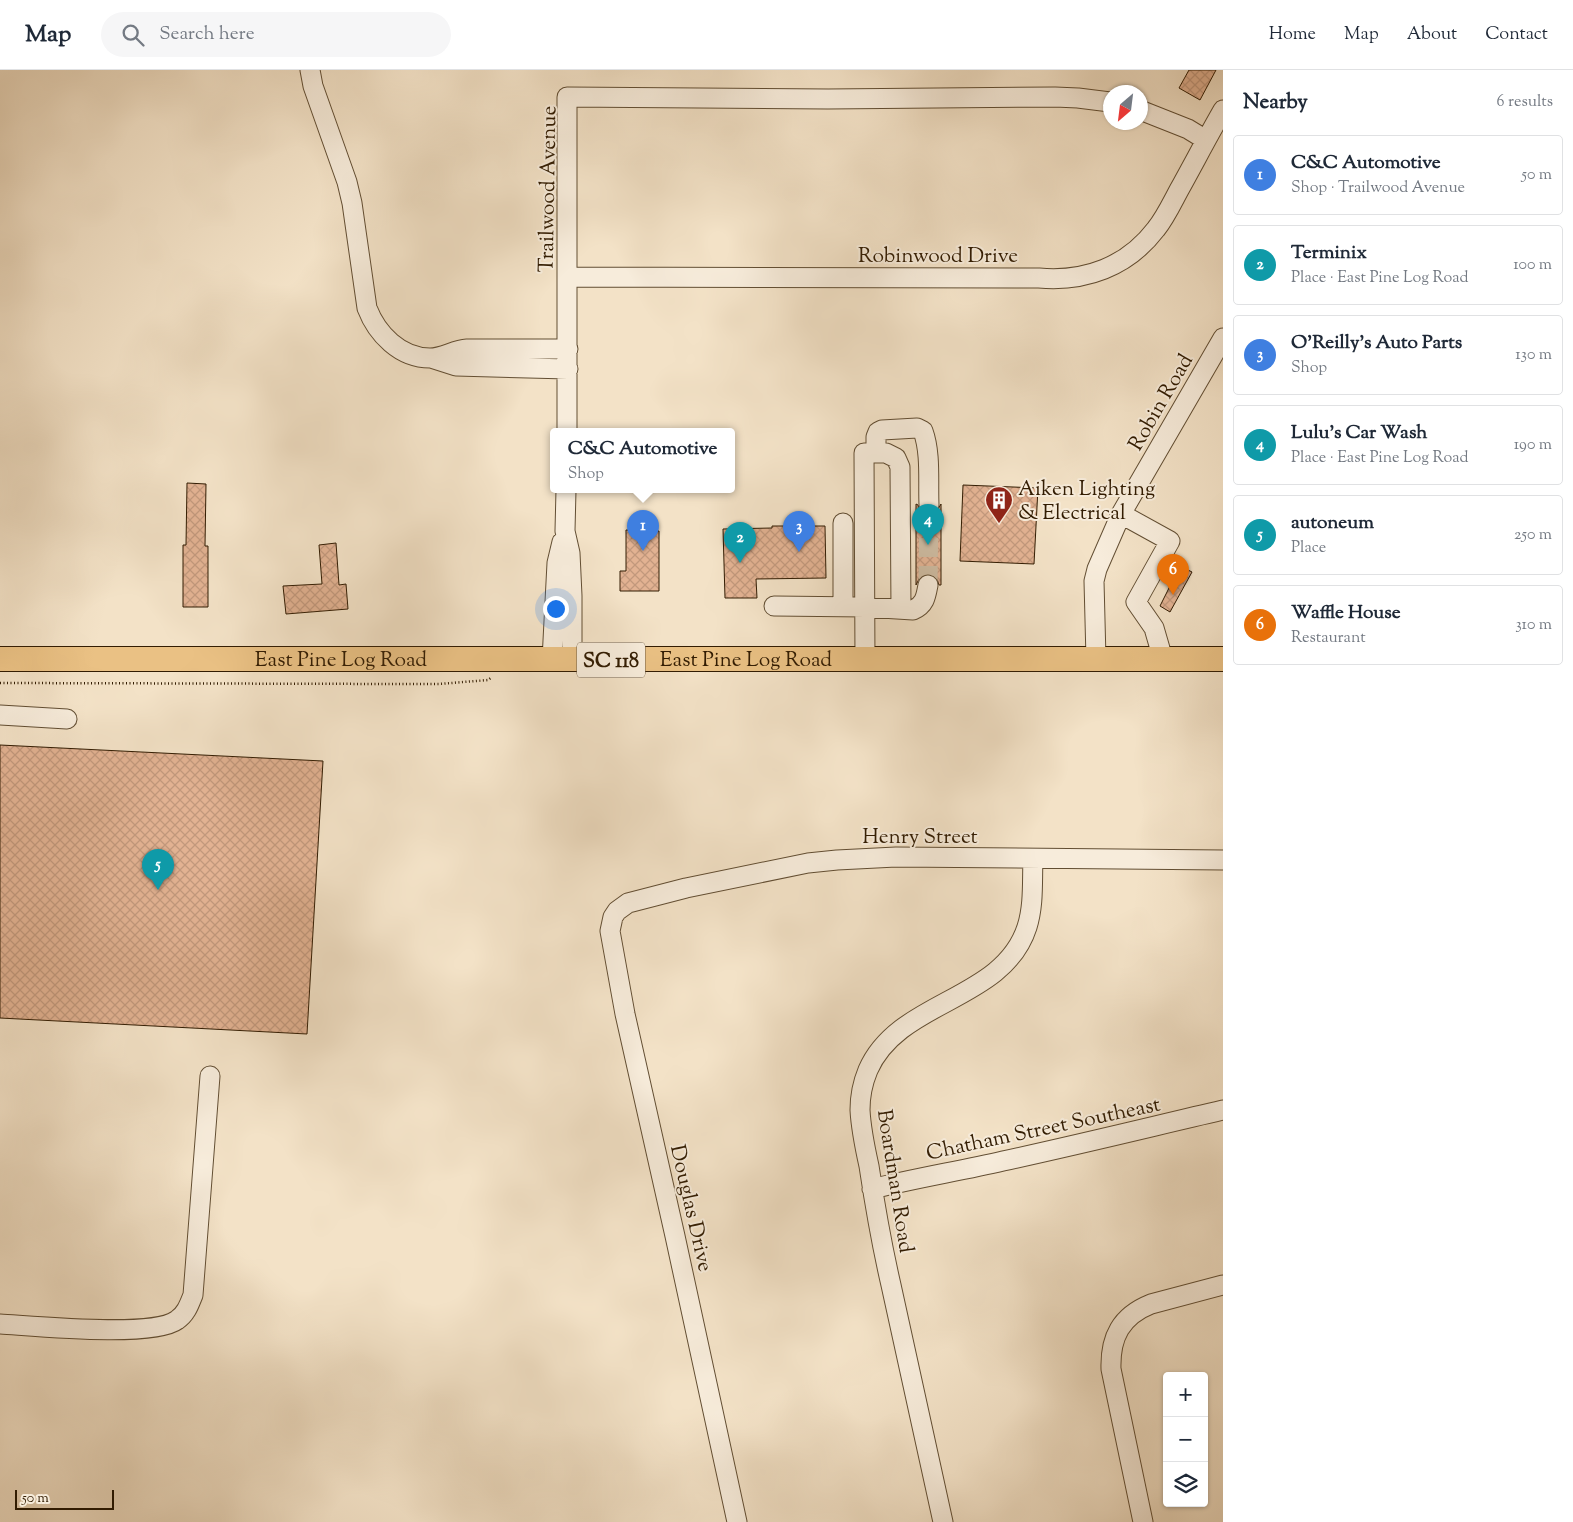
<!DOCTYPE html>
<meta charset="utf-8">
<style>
body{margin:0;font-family:"Sorts Mill Goudy",serif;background:#f6f6f7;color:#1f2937}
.controls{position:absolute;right:15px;bottom:15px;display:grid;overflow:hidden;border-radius:5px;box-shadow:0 1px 4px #0004}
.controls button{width:45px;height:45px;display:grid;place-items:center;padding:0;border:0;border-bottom:1px solid #e0e1e3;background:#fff;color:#1f2937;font:25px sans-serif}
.compass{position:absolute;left:1103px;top:15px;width:45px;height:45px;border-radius:50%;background:#fff;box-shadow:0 1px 4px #0004;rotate:208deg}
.scale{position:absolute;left:15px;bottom:12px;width:99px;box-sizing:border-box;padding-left:5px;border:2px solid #321c02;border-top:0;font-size:14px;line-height:18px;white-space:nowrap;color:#321c02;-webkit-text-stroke:4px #f7ecdb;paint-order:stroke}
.you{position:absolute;left:555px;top:538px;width:18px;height:18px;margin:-12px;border:4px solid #fff;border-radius:50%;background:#1a73e8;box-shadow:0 0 0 8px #1a73e833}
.badge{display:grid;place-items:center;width:32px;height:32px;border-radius:50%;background:#8f2418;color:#fff;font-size:16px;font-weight:700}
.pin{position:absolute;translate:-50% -41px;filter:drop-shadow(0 1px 2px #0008)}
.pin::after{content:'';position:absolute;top:26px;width:18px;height:15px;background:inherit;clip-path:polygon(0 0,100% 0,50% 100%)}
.popup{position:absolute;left:550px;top:358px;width:185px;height:65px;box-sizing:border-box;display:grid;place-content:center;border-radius:5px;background:#fff;filter:drop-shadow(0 1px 4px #0005);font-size:16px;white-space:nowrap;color:#747a83}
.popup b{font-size:19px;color:#1f2937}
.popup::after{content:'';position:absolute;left:50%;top:100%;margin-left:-10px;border:10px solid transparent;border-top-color:#fff}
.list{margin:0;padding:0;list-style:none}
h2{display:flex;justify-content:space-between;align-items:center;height:65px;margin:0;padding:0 20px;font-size:21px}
h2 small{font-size:16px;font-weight:400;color:#747a83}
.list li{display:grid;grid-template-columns:32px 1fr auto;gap:15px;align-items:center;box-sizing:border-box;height:80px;margin:0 10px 10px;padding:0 10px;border:1px solid #e0e1e3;border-radius:5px}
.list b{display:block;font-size:19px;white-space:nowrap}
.list p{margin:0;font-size:16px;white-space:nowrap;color:#747a83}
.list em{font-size:16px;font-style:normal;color:#747a83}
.icon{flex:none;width:28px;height:28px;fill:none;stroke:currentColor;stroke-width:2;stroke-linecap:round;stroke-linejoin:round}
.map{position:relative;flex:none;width:1223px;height:1452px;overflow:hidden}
header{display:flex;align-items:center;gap:30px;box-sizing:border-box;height:70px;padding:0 25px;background:#fff;border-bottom:1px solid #e0e1e3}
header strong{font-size:24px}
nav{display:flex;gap:28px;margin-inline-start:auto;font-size:18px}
.search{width:350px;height:45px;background:#f6f6f7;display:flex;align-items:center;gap:12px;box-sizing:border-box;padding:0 18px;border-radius:28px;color:#747a83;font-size:19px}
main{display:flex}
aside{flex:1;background:#fff}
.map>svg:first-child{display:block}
.building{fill:url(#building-cross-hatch);stroke:#321c02}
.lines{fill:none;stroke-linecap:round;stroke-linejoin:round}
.minor-tunnel{stroke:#ccbaa0;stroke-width:19;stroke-dasharray:19 9;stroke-linecap:butt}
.minor-casing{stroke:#624e33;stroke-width:21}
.major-casing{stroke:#321c02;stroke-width:26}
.path{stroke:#321c02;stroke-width:2.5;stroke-dasharray:1 2.5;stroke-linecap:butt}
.minor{stroke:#f7ecdb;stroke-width:19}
.major{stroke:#eac184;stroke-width:24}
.labels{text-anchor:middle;stroke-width:4;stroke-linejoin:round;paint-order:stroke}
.shield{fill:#f7ecdb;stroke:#6d5a43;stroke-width:1}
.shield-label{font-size:20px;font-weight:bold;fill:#321c02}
.street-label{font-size:21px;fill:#321c02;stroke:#f7ecdb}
.poi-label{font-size:21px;fill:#321c02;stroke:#f7ecdb;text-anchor:start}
</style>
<header>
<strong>Map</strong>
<div class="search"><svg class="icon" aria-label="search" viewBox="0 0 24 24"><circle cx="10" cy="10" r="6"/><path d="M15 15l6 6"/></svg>Search here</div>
<nav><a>Home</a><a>Map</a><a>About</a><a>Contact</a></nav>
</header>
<main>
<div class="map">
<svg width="1223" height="1452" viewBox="0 0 1223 1452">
<defs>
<pattern id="building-cross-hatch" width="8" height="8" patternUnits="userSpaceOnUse" patternTransform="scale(1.25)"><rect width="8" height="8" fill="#e2b292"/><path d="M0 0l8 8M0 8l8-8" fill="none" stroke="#c2987c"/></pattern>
</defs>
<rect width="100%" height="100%" fill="#f3e2c7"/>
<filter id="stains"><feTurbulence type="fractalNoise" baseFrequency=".004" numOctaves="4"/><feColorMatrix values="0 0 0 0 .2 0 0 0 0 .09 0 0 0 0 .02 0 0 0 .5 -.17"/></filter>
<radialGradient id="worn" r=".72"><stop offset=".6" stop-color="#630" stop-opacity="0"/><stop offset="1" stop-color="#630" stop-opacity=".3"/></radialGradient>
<!-- building -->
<path class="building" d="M1189 0H1216L1200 30 1179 18Z
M187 413 206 414 205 476H208V537H183V475H186Z
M963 415 1038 418 1034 494 960 491Z
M916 434 918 435 919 440 923 445 929 446 935 444 941 434V515H939L936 507 930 504 924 505 920 507 916 515Z
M772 456H825L826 508 756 509 757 528H725L723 459 772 458Z
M626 460 659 461V521H620V501H626Z
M336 473 339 515 346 514 348 539 286 544 283 516 322 514 319 475Z
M1180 496 1192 502 1170 542 1160 536Z
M0 675 323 691 307 964 0 948Z"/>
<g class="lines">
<!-- minor-tunnel -->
<path class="minor-tunnel" d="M928 515 929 435"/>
<!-- minor casing -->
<g class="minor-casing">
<path id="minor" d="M310 0 313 16 347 112 352 133 367 238C377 264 400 288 430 288 442 288 454 280 467 279 501 279 534 279 568 279
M1140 40 1188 59 1206 70
M568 207 1039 208C1085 212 1127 197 1156 159 1165 148 1172 133 1179 120 1194 93 1208 66 1223 40
M431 288 456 296 568 299
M567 362V27L828 29 1055 27 1078 28 1110 32
M876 383V367L878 362 882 360 917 358 923 361C931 383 928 411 929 435
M566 420 565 461 570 483 572 526V590
M1121 444 1170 471 1136 532 1154 558 1163 589
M843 453V537
M774 536 865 537 913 540C925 535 926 526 928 515
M1096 589 1094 511 1097 499 1121 444 1223 268
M552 590 557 493 562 472
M865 590 864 383H886L896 388 900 397 901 539
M0 645 67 649
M872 1119C916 1108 960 1101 1003 1091 1077 1075 1150 1057 1223 1040
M0 1254C34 1256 153 1268 177 1250 186 1244 189 1235 193 1225L210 1006
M737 1452 675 1166 625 944 610 861 613 847 617 841 628 833 686 818 808 793 837 790 896 787 1223 790
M943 1452C925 1373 908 1294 891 1215 882 1176 875 1136 869 1096 865 1078 861 1059 860 1040 860 1027 863 1012 868 1000 899 929 1003 932 1027 857 1034 835 1032 811 1033 789
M1143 1452 1111 1299C1110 1267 1121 1246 1151 1234L1223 1215"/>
</g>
<!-- major casing -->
<g class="major-casing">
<g id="major">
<path id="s1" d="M0 589H1223"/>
</g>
</g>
<!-- path -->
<path class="path" d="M0 613 404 614H439L488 610 492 607"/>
<!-- minor -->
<use href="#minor" class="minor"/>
<!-- major -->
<use href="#major" class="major"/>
</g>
<!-- icons -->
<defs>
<g id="building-pin" transform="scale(1.4375)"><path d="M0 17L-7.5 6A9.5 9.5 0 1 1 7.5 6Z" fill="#8f2418" stroke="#f7ecdb"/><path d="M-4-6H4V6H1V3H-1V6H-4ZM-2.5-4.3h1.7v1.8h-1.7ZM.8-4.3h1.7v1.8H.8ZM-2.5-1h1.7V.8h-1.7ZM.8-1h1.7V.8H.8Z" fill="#fff"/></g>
</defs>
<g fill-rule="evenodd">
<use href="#building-pin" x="999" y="430"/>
</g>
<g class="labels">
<!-- shield labels -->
<rect class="shield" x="577" y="572.5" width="68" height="35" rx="4"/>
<g class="shield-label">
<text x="611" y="597">SC 118</text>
</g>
<!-- street labels -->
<g class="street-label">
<text transform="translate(547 119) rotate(-89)" y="7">Trailwood Avenue</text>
<text x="938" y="192">Robinwood Drive</text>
<text transform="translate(1160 332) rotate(-60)" y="7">Robin Road</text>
<text dy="7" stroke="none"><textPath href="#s1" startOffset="341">East Pine Log Road</textPath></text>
<text dy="7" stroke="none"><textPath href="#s1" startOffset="746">East Pine Log Road</textPath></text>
<text x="920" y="773">Henry Street</text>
<text transform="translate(1043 1058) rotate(-12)" y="7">Chatham Street Southeast</text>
<text transform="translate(896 1111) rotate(81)" y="7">Boardman Road</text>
<text transform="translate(692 1138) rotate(77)" y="7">Douglas Drive</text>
</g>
<!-- poi labels -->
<g class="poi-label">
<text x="1018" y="425">Aiken Lighting<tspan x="1018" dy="24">&amp; Electrical</tspan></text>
</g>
</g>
<rect width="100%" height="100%" filter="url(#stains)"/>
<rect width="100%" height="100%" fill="url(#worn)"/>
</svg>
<div class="controls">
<button>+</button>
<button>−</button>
<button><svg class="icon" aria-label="layers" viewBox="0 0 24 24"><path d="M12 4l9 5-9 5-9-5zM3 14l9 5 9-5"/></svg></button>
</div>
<svg class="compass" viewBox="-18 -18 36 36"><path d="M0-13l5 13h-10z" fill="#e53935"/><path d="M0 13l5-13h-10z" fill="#747a83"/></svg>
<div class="scale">50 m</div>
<div class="you"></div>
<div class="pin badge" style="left:643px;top:481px;background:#3f7fe0">1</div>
<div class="popup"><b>C&amp;C Automotive</b>Shop</div>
<div class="pin badge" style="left:740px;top:493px;background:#0f9aa8">2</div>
<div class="pin badge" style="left:799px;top:482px;background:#3f7fe0">3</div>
<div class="pin badge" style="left:928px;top:475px;background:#0f9aa8">4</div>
<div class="pin badge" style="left:158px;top:820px;background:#0f9aa8">5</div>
<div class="pin badge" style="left:1173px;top:525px;background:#e8710a">6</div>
</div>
<aside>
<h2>Nearby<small>6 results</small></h2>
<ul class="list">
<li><span class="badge" style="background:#3f7fe0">1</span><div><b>C&amp;C Automotive</b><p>Shop · Trailwood Avenue</p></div><em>50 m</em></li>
<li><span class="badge" style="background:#0f9aa8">2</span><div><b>Terminix</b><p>Place · East Pine Log Road</p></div><em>100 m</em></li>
<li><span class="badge" style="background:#3f7fe0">3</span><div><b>O'Reilly's Auto Parts</b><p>Shop</p></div><em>130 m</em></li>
<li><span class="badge" style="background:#0f9aa8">4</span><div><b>Lulu's Car Wash</b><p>Place · East Pine Log Road</p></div><em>190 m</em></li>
<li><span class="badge" style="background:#0f9aa8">5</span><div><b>autoneum</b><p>Place</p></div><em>250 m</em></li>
<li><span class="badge" style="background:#e8710a">6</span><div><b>Waffle House</b><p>Restaurant</p></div><em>310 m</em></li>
</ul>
</aside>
</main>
